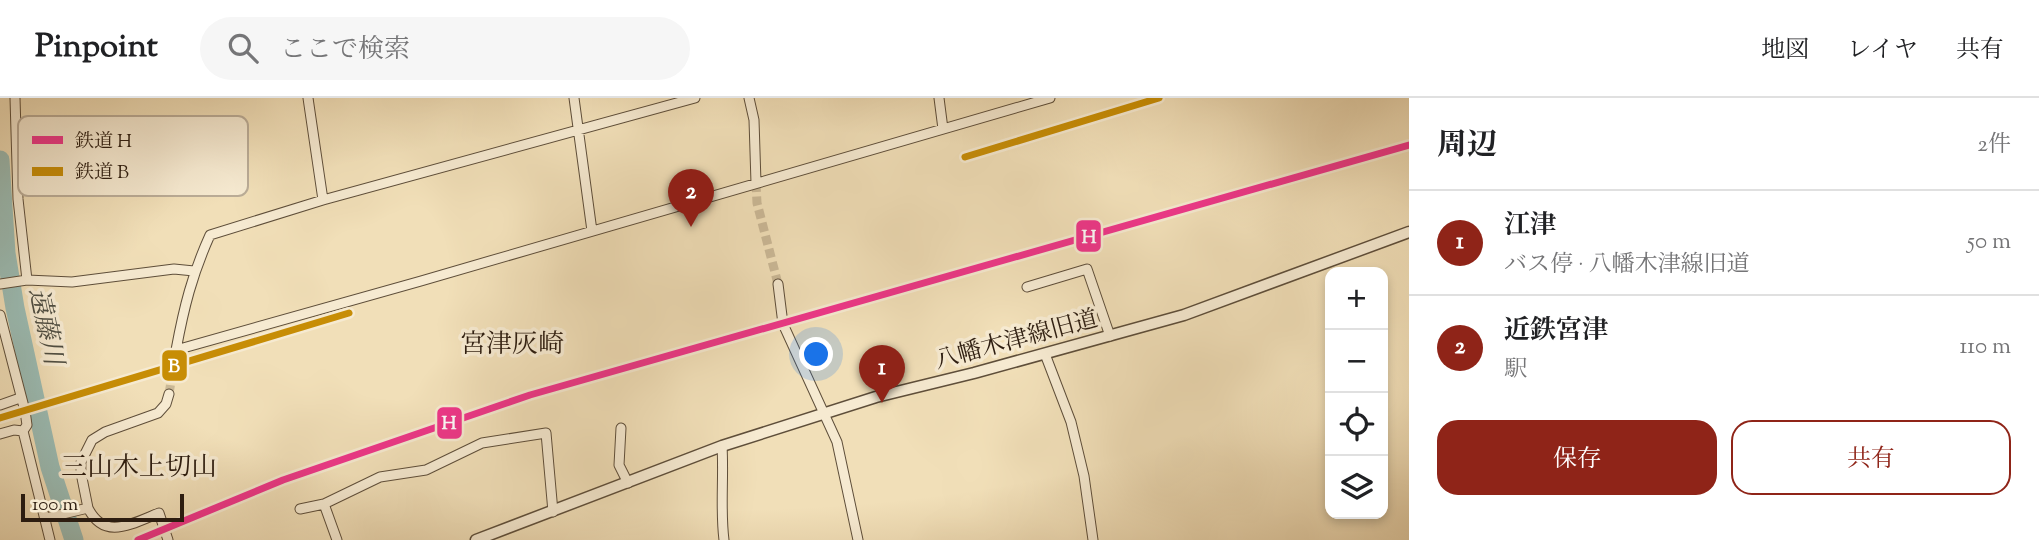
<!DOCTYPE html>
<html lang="ja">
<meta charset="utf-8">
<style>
body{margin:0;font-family:"Sorts Mill Goudy","Noto Serif JP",serif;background:#f6f6f6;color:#202124}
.controls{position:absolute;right:21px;bottom:21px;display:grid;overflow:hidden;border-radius:14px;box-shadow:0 4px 10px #0003}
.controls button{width:63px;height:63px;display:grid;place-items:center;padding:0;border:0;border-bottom:2px solid #e0e0e0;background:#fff;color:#202124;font:35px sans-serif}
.scale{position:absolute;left:21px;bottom:18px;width:163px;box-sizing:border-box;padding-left:7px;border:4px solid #2d1d10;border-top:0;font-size:19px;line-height:24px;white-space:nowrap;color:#2d1d10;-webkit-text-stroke:5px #f6ead1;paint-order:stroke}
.you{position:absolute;left:817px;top:257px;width:24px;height:24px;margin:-18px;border:5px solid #fff;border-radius:50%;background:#1a73e8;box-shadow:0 0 0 10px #1a73e833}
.badge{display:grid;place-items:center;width:46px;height:46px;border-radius:50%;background:#8f2418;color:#fff;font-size:23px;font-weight:700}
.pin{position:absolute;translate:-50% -58px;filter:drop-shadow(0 2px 4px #0008)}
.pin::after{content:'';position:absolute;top:37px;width:24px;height:21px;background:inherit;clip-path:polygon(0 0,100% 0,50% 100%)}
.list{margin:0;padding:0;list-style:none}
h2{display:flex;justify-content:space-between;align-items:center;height:91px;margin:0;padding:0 28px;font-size:30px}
h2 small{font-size:23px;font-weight:400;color:#757577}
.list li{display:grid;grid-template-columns:46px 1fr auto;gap:21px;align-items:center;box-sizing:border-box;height:105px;padding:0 28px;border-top:2px solid #e0e0e0}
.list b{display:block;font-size:26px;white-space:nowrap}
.list p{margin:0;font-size:23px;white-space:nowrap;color:#757577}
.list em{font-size:23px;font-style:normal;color:#757577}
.actions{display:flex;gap:14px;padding:21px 28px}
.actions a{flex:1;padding:16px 0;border:2px solid #8f2418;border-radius:21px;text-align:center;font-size:24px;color:#8f2418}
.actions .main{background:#8f2418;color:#fff}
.icon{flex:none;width:38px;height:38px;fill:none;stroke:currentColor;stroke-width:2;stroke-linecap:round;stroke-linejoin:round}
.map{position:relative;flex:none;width:1409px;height:442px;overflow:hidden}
header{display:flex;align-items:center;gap:42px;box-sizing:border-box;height:98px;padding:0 35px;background:#fff;border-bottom:2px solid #e0e0e0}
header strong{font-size:33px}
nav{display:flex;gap:38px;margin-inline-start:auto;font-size:24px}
.search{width:490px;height:63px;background:#f6f6f6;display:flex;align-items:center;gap:18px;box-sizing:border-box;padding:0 24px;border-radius:38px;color:#757577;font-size:26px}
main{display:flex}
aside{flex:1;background:#fff}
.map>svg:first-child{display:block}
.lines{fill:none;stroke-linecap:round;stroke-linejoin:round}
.river{stroke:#9bbcb4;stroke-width:19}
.minor-tunnel{stroke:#cab896;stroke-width:9;stroke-dasharray:9 4.5;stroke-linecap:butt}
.minor-casing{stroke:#5e4e3a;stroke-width:11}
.tertiary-casing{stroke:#5e4e3a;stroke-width:13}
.minor{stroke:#f6ead1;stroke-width:9}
.tertiary{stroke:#f6ead1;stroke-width:10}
.rail-1-casing{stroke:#f6ead1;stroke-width:12}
.rail-2-casing{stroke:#f6ead1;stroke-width:12}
.rail-1{stroke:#ee3689;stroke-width:7}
.rail-2{stroke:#c78d06;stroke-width:7}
.labels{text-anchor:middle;stroke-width:7;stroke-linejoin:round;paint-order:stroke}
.street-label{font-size:24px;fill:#2d1d10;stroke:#f6ead1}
.water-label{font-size:26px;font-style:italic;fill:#4e4d41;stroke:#f6ead1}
.neighbourhood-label{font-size:26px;fill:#2d1d10;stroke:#f6ead1}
.key{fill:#f6ead1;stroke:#baac97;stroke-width:2}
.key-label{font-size:19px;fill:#2d1d10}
.line-badge{stroke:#f6ead1;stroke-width:2.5}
.badge-label{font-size:19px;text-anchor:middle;font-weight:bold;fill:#fff}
</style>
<header>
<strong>Pinpoint</strong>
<div class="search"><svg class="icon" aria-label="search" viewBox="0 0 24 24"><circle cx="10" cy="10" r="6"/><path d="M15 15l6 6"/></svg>ここで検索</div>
<nav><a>地図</a><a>レイヤ</a><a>共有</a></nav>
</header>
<main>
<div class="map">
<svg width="1409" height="442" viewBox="0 0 1409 442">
<rect width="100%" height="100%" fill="#f1dfb8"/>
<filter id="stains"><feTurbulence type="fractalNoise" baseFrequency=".00286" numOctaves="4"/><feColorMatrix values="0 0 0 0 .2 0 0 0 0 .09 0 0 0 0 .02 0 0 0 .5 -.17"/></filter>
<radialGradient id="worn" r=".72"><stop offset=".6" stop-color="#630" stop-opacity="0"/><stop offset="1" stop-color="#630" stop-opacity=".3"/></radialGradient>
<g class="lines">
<!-- river -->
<path class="river" d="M0 62 6 155 15 210 50 369 74 442"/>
<!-- minor-tunnel -->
<path class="minor-tunnel" d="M756 85 757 105 778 186
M169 296 176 252"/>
<!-- minor casing -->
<g class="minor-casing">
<path id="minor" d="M15 0 18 101 27 182
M308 0 323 102 210 137C192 177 184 209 176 252L421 183 1050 0
M574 0 592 133
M749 0 754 22 756 85
M939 0 943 31
M323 102 695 0
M0 186 27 182 72 184 174 171 194 173
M778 186 783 226 837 344 858 442
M1027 189 1087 171 1110 238
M0 217 25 313 27 327 23 333 50 442
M1045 256 1071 324 1084 378 1093 442
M0 307 20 300
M621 330 619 367 628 385
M0 336 14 332 23 333
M722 348C724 379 720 411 724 442
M324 406 337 442
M88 410C104 442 129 427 159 415L168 442
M300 411 324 406 380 379 426 372 482 345 546 335 553 414
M46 420 88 410 81 375V364L92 342 105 334 158 315 166 306 169 296"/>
</g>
<!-- tertiary casing -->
<g class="tertiary-casing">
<path id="tertiary" d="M476 442 722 348 876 299 974 275 1184 217 1409 134"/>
</g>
<!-- minor -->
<use href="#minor" class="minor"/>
<!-- tertiary -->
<use href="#tertiary" class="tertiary"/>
<!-- rail-1 casing -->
<g class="rail-1-casing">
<path id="rail-1" d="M138 442 283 382 530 297 1409 47"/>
</g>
<!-- rail-2 casing -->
<g class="rail-2-casing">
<path id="rail-2" d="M965 59 1159 0
M0 320 349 215"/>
</g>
<!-- rail-1 -->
<use href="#rail-1" class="rail-1"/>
<!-- rail-2 -->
<use href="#rail-2" class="rail-2"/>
</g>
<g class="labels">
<!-- street labels -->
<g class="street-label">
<text transform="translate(1016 241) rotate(-15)" y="8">八幡木津線旧道</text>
</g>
<!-- water labels -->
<g class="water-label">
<text transform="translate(47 228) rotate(78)" y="9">遠藤川</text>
</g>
<!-- neighbourhood labels -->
<g class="neighbourhood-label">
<text x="512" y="254">宮津灰崎</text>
<text x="139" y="377">三山木上切山</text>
</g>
</g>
<!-- legend -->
<rect x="18" y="18" width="230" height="80" rx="10" class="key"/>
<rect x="32" y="38" width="31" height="8" fill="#ee3689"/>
<rect x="32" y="69" width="31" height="9" fill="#c78d06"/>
<g class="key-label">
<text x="75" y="49">鉄道 H</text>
<text x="75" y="80">鉄道 B</text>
</g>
<g class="line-badge">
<rect x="1075" y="121" width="27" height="34" rx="7" fill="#ee3689"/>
<rect x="161" y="251" width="27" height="33" rx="7" fill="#c78d06"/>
<rect x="436" y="308" width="27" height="34" rx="7" fill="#ee3689"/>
</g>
<g class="badge-label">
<text x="1089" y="145">H</text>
<text x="174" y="274">B</text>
<text x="449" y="331">H</text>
</g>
<rect width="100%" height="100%" filter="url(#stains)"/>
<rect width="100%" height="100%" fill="url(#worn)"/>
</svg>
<div class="controls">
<button>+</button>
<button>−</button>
<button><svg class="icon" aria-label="locate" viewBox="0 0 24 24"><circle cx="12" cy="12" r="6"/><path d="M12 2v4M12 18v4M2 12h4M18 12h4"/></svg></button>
<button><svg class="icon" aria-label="layers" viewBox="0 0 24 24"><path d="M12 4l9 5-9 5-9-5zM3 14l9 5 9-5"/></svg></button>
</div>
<div class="scale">100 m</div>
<div class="you"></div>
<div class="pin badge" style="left:882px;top:305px">1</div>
<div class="pin badge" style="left:691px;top:129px">2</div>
</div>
<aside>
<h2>周辺<small>2件</small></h2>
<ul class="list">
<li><span class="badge">1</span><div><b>江津</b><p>バス停 · 八幡木津線旧道</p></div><em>50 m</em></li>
<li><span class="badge">2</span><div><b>近鉄宮津</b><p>駅</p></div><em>110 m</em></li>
</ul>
<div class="actions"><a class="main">保存</a><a>共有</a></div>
</aside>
</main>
